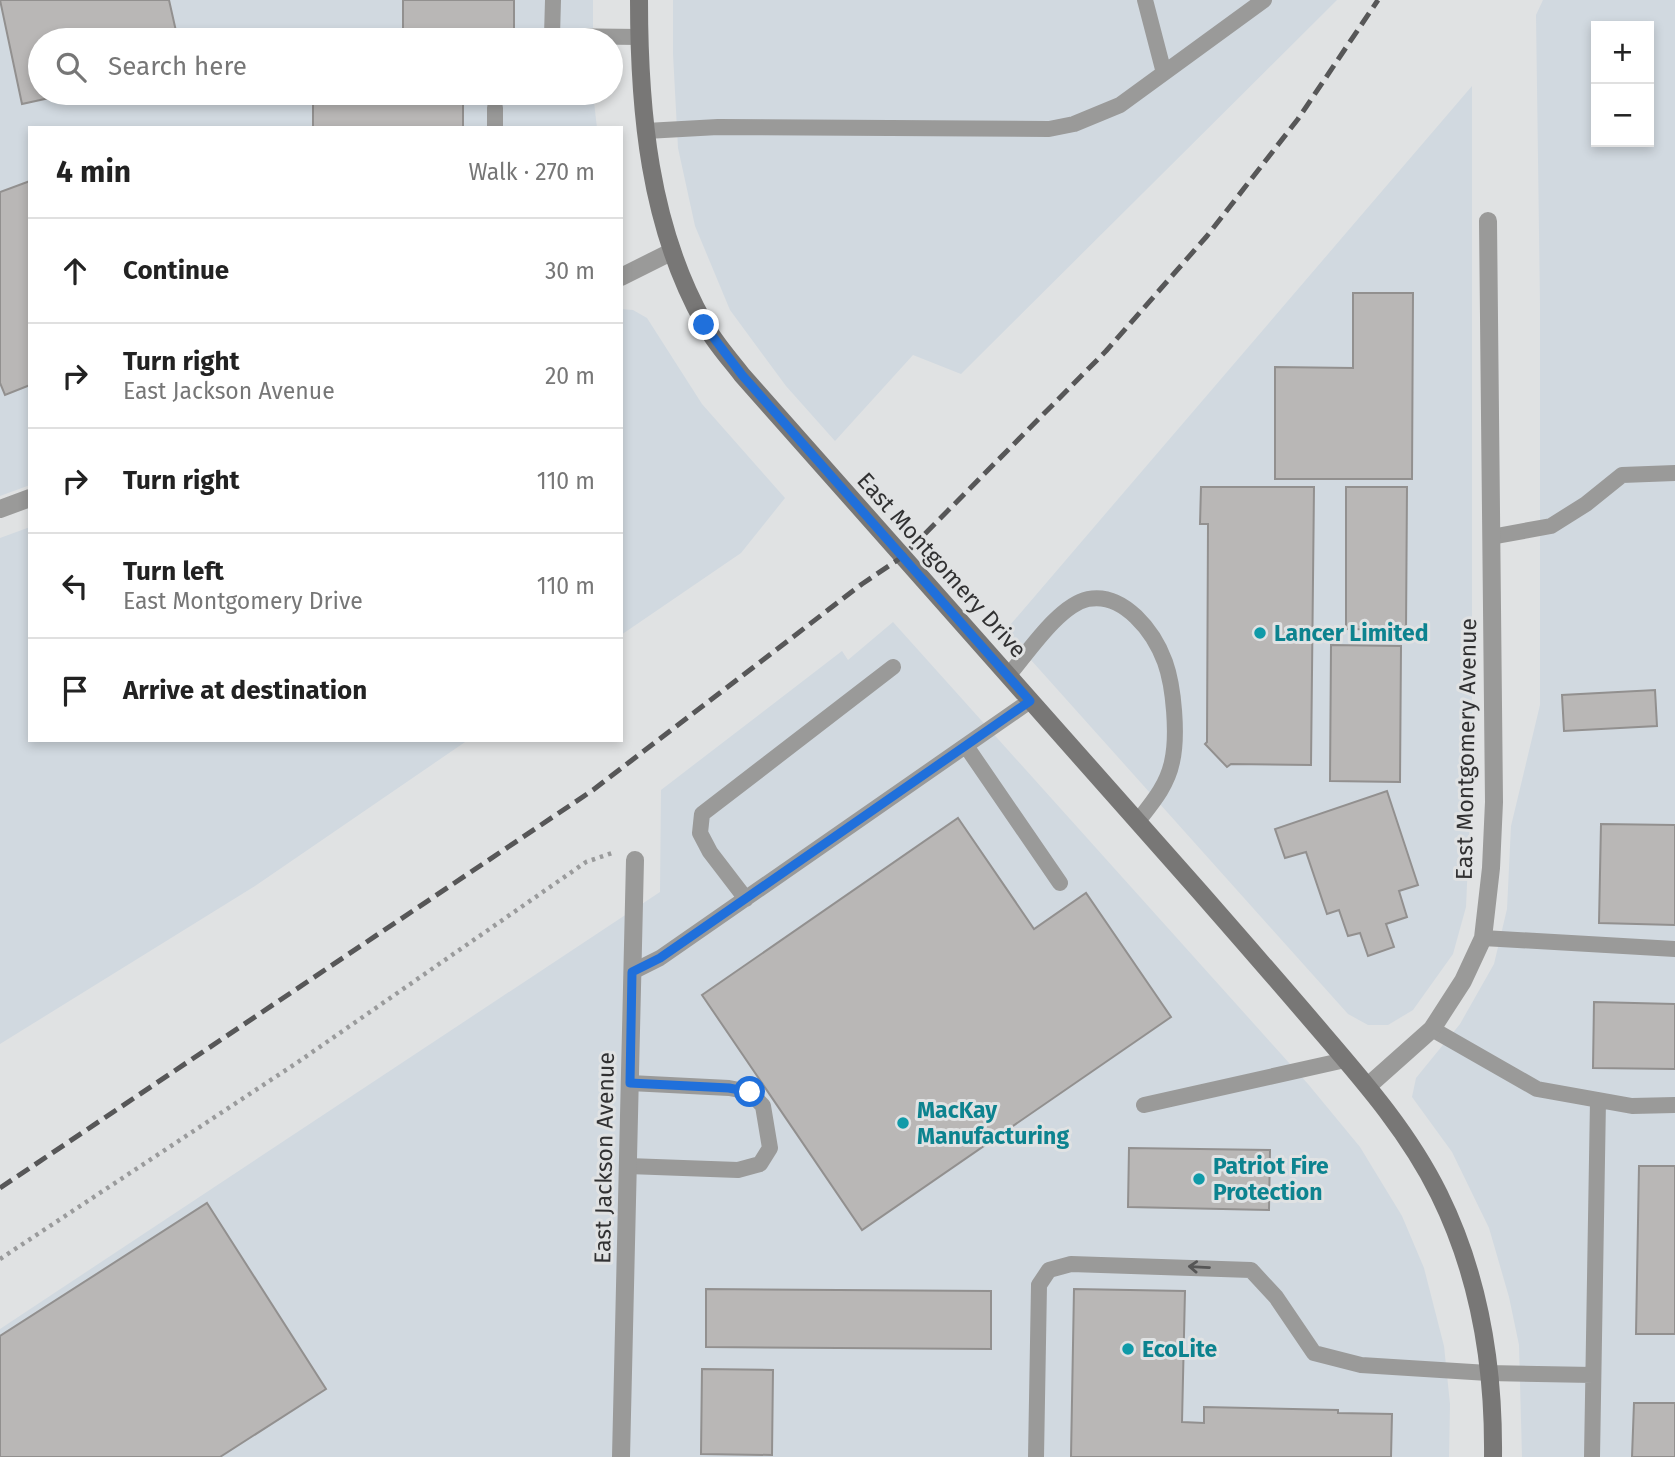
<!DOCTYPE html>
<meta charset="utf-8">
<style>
body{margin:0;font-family:"Fira Sans",sans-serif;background:#f2f2f2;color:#222}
.controls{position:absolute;right:21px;top:21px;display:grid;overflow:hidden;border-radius:0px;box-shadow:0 4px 10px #0003}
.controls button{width:63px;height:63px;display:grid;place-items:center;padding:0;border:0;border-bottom:2px solid #e0e0e0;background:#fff;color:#222;font:35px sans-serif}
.stop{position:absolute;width:21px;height:21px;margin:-16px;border:5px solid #2070db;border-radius:50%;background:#fff}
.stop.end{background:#2070db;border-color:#fff;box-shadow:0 2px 7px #0008}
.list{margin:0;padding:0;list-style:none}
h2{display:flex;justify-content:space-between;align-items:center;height:91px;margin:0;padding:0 28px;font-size:30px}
h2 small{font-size:23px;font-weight:400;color:#767676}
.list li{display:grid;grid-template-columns:46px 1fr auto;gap:21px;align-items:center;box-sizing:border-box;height:105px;padding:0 28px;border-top:2px solid #e0e0e0}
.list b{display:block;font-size:26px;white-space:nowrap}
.list p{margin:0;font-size:23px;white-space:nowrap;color:#767676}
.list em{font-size:23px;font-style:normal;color:#767676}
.icon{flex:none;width:38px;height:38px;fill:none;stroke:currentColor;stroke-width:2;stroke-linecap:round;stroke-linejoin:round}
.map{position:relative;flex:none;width:1675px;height:1457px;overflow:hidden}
.search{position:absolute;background:#fff;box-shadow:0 4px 10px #0003;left:28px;top:28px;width:595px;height:77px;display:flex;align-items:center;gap:18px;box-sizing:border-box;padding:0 24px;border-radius:38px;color:#767676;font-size:26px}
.panel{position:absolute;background:#fff;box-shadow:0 4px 10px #0003;left:28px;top:126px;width:595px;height:616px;border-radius:0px}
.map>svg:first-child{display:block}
.built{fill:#d1d9e0;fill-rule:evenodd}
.building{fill:#b9b7b6;stroke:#92908f;stroke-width:2}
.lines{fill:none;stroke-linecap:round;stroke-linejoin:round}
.path{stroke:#9a9b9c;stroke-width:4.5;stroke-dasharray:3.5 5;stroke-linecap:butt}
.lane{stroke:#9a9a99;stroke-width:16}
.street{stroke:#9a9a99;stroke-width:18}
.secondary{stroke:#787776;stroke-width:18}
.rail{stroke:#575758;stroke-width:5;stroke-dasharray:14 7;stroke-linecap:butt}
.oneway{stroke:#565656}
.route{stroke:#2070db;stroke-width:9}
.culture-dot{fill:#0f9aa8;stroke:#e0e2e3;stroke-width:2.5}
.labels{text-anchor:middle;stroke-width:6;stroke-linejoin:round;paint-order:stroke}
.street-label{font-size:23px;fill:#313132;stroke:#e0e2e3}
.culture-label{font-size:23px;font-weight:bold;fill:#0d838f;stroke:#e0e2e3;text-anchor:start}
</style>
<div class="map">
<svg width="1675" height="1457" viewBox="0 0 1675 1457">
<rect width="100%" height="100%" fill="#e0e2e3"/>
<!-- built -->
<path class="built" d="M0 0H593V40H40V93H593L597 128H30V485L0 496Z
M673 0H1337L961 374 913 355 835 441 786 386 730 310 695 226 678 148 673 54Z
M1543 0H1675V1457H1522L1519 1345 1509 1297 1489 1228 1452 1152 1412 1097 1416 1078 1460 1024 1494 964 1507 909 1511 826 1540 705V304L1536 15ZM1596 26H1649V142H1596Z
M1472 86V772L1466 907 1453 954 1413 1010 1388 1025H1368L1348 1014 1005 631Z
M621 309 633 310 647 318 702 404 785 498 741 553 621 635Z
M30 527V740H468L255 886 0 1044V538Z
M893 622 1308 1084 1360 1147 1402 1216 1424 1268 1444 1346 1450 1404 1449 1457H0V1329L660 892 661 790 842 651 848 660Z"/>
<!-- building -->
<path class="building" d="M0 0H169L178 40H40V93H72L22 104Z
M403 0H514V40H403Z
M313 93H423V96H463V128H313Z
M30 181V385L5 395 0 383V192Z
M1353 293H1413L1412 479H1275V367L1353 368Z
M1201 487H1314L1311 765 1231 764 1227 767 1205 744 1207 742 1208 524H1200Z
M1346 487H1407L1406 630 1346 629Z
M1331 645 1401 646 1400 782 1330 781Z
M1655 690 1657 726 1564 731 1562 695Z
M1387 791 1418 885 1399 891 1407 917 1386 924 1394 947 1368 956 1360 933 1348 936 1339 910 1327 914 1306 852 1285 858 1275 829Z
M958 818 1034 929 1086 893 1171 1017 862 1230 702 995Z
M1601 824 1675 825V925L1599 923Z
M1594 1002 1675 1004V1069L1593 1068Z
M1129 1148 1270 1150 1269 1210 1128 1207Z
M1639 1166H1675V1334H1636Z
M207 1203 326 1389 220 1457H0V1336Z
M706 1289 991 1291V1349L706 1347Z
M1074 1289 1185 1291 1182 1422 1204 1423V1407L1338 1410V1413L1392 1414 1391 1457H1071Z
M702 1369 773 1370 772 1455 701 1454Z
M1634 1403H1675V1457H1632Z"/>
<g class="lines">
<!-- path -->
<path class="path" d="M0 1259 298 1062 586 862 615 852"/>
<!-- lane -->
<path class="lane" d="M553 0 552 36 640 37
M1145 0 1164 73
M495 108V128
M646 131 718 127 1049 129 1074 124 1120 105 1264 0
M1491 537 1551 526 1586 504 1622 475 1675 473
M1008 676C1027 654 1059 605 1088 599 1124 592 1154 632 1165 662 1174 687 1178 736 1172 762 1167 786 1152 803 1138 821
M966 746 1060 883
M746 899 710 852 700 833 702 814 893 667
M1483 938 1675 949
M632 972 660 958 1030 701
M1432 1029 1537 1089 1632 1106 1675 1105
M1144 1105 1345 1060
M628 1166 738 1170 760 1164 770 1148 763 1106 750 1092 729 1088 630 1083
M1036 1457 1039 1285 1049 1270 1071 1264 1251 1270 1276 1297 1314 1353 1361 1365 1488 1373 1593 1375
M1592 1457 1598 1100"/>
<!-- street -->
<path class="street" d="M621 277 671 252
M0 509 30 498
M1368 1086 1432 1029 1463 981 1483 938 1491 868 1494 802 1488 221
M621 1457 635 860"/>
<!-- secondary -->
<path class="secondary" d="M639 0C639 110 649 225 704 323 714 342 729 358 742 375 894 548 1048 719 1200 892 1242 940 1283 987 1324 1035 1367 1085 1410 1135 1439 1194 1479 1275 1494 1368 1493 1457"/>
<!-- rail -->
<path class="rail" d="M0 1188 593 790 862 584 902 557 1106 351 1207 236 1298 119 1378 0"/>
</g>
<!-- one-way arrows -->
<defs><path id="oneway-shaft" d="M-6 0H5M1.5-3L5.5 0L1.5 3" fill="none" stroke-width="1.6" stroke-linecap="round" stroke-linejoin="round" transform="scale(1.75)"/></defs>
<use class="oneway" href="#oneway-shaft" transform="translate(1199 1267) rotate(-177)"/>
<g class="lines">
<!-- route -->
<path class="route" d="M704 325 742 375 1030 701 660 958 632 972 630 1083 729 1088 750 1092"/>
</g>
<!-- markers -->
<g class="culture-dot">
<circle cx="1260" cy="633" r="7"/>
<circle cx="903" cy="1123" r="7"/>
<circle cx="1199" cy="1179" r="7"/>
<circle cx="1128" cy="1349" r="7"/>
</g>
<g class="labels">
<!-- street labels -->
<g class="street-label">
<text transform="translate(942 565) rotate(48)" y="8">East Montgomery Drive</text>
<text transform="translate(1466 749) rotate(-89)" y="8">East Montgomery Avenue</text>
<text transform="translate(604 1158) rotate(-89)" y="8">East Jackson Avenue</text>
</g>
<!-- culture labels -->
<g class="culture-label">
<text x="1274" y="641">Lancer Limited</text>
<text x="917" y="1118">MacKay<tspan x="917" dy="26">Manufacturing</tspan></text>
<text x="1213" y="1174">Patriot Fire<tspan x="1213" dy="26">Protection</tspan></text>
<text x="1142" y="1357">EcoLite</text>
</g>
</g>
</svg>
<div class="controls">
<button>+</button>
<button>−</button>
</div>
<div class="stop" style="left:750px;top:1092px"></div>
<div class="stop end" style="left:704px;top:325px"></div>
<div class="search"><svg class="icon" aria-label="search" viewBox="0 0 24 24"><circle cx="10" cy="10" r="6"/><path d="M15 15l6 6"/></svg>Search here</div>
<section class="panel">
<h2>4 min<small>Walk · 270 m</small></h2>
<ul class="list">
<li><svg class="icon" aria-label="ahead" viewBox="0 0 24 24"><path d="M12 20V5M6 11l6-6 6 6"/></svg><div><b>Continue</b></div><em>30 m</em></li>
<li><svg class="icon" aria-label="right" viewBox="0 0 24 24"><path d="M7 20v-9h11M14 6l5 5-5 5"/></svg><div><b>Turn right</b><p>East Jackson Avenue</p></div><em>20 m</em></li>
<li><svg class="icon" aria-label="right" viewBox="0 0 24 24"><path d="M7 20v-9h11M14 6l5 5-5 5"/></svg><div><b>Turn right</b></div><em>110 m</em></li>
<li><svg class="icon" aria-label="left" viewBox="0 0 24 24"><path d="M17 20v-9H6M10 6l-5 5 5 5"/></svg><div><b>Turn left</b><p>East Montgomery Drive</p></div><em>110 m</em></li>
<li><svg class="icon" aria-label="arrive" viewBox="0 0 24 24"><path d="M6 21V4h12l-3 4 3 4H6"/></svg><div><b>Arrive at destination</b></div></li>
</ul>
</section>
</div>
